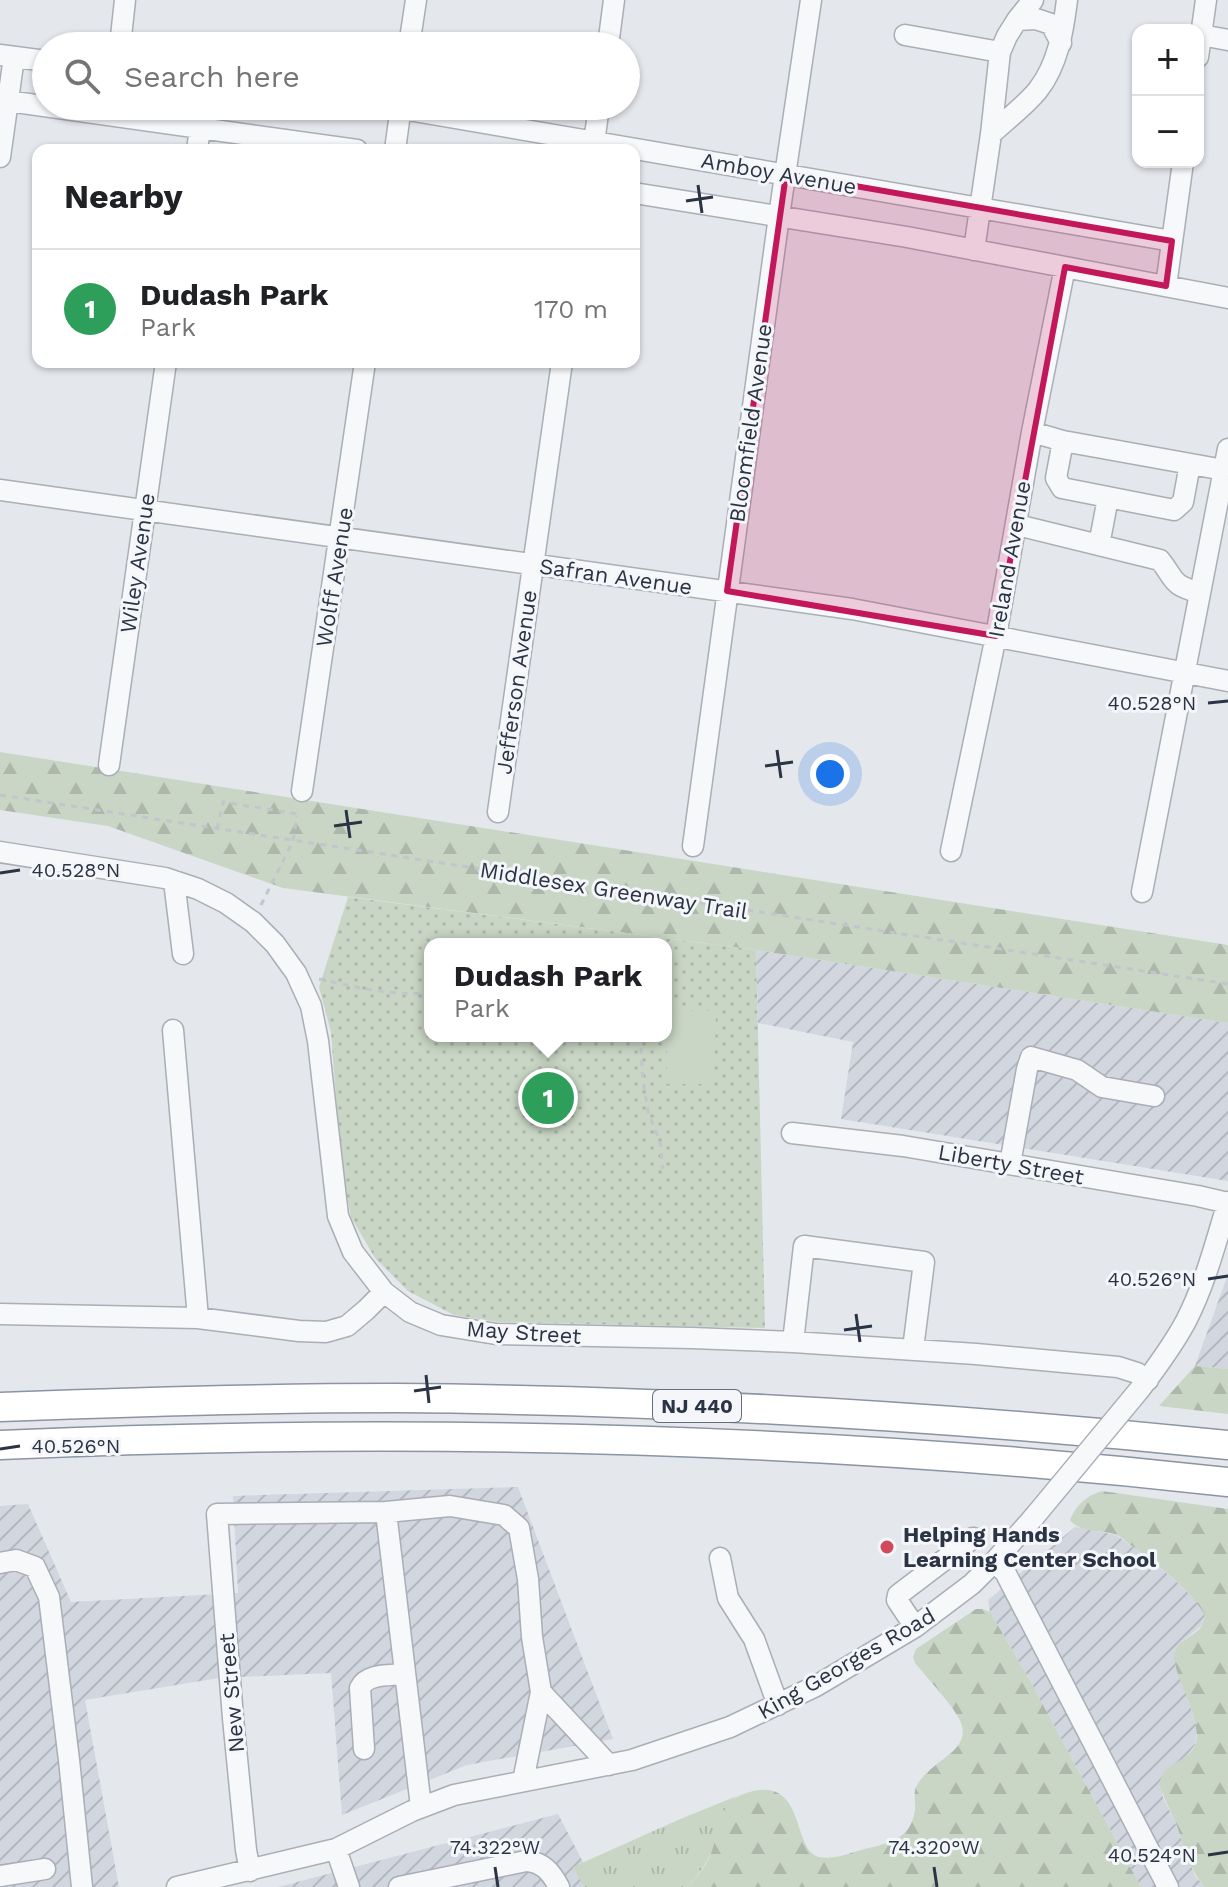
<!DOCTYPE html>
<meta charset="utf-8">
<style>
body{margin:0;font-family:"Work Sans",sans-serif;background:#f2f2f2;color:#202124}
.controls{position:absolute;right:24px;top:24px;display:grid;overflow:hidden;border-radius:16px;box-shadow:0 2px 6px #0004}
.controls button{width:72px;height:72px;display:grid;place-items:center;padding:0;border:0;border-bottom:2px solid #e0e0e0;background:#fff;color:#202124;font:40px sans-serif}
.you{position:absolute;left:830px;top:774px;width:28px;height:28px;margin:-20px;border:6px solid #fff;border-radius:50%;background:#1a73e8;box-shadow:0 0 0 12px #1a73e833}
.badge{display:grid;place-items:center;width:52px;height:52px;border-radius:50%;background:#2563eb;color:#fff;font-size:26px;font-weight:700}
.pin{position:absolute;translate:-50% -50%;border:4px solid #fff;box-shadow:0 2px 8px #0006}
.popup{position:absolute;left:424px;top:938px;width:248px;height:104px;box-sizing:border-box;display:grid;place-content:center;border-radius:16px;background:#fff;filter:drop-shadow(0 2px 6px #0005);font-size:26px;white-space:nowrap;color:#757577}
.popup b{font-size:30px;color:#202124}
.popup::after{content:'';position:absolute;left:50%;top:100%;margin-left:-16px;border:16px solid transparent;border-top-color:#fff}
.list{margin:0;padding:0;list-style:none}
h2{display:flex;justify-content:space-between;align-items:center;height:104px;margin:0;padding:0 32px;font-size:34px}
h2 small{font-size:26px;font-weight:400;color:#757577}
.list li{display:grid;grid-template-columns:52px 1fr auto;gap:24px;align-items:center;box-sizing:border-box;height:120px;padding:0 32px;border-top:2px solid #e0e0e0}
.list b{display:block;font-size:30px;white-space:nowrap}
.list p{margin:0;font-size:26px;white-space:nowrap;color:#757577}
.list em{font-size:26px;font-style:normal;color:#757577}
.icon{flex:none;width:44px;height:44px;fill:none;stroke:currentColor;stroke-width:2;stroke-linecap:round;stroke-linejoin:round}
.map{position:relative;flex:none;width:1228px;height:1887px;overflow:hidden}
.search{position:absolute;background:#fff;box-shadow:0 2px 6px #0004;left:32px;top:32px;width:608px;height:88px;display:flex;align-items:center;gap:20px;box-sizing:border-box;padding:0 28px;border-radius:44px;color:#757577;font-size:30px}
.panel{position:absolute;background:#fff;box-shadow:0 2px 6px #0004;left:32px;top:144px;width:608px;height:224px;border-radius:16px}
.map>svg:first-child{display:block}
.industrial{fill:url(#industrial-furrows)}
.grass{fill:url(#grass-tufts)}
.forest{fill:url(#forest-firs)}
.park{fill:url(#park-dots);fill-rule:evenodd}
.pitch{fill:#c9d6c5}
.lines{fill:none;stroke-linecap:round;stroke-linejoin:round}
.minor-casing{stroke:#a9aeb7;stroke-width:23}
.highway-casing{stroke:#8b94a3;stroke-width:31}
.path{stroke:#c2c5cb;stroke-width:3;stroke-dasharray:6 6;stroke-linecap:butt}
.minor{stroke:#f7f8fa;stroke-width:20}
.highway{stroke:#fff;stroke-width:28}
.minor-bridge-casing{stroke:#a9aeb7;stroke-width:23;stroke-linecap:butt}
.minor-bridge{stroke:#f7f8fa;stroke-width:20}
.marked{fill:#c2185b;fill-opacity:0.2;stroke:#c2185b;stroke-width:6;stroke-linejoin:round}
.ticks{fill:none;stroke:#2b3445;stroke-width:3}
.poi-dot{fill:#d1495b;stroke:#f4f6f9;stroke-width:3}
.labels{text-anchor:middle;stroke-width:6;stroke-linejoin:round;paint-order:stroke}
.shield{fill:#f4f6f9;stroke:#676e7b;stroke-width:2}
.shield-label{font-size:20px;font-weight:bold;fill:#2b3445}
.street-label{font-size:22px;fill:#2b3445;stroke:#f4f6f9}
.poi-label{font-size:22px;font-weight:bold;fill:#2b3445;stroke:#f4f6f9;text-anchor:start}
.ticks-label{font-size:20px;text-anchor:middle;fill:#2b3445;stroke:#f4f6f9;stroke-width:6;stroke-linejoin:round;paint-order:stroke}
</style>
<div class="map">
<svg width="1228" height="1887" viewBox="0 0 1228 1887">
<defs>
<pattern id="industrial-furrows" width="10" height="10" patternUnits="userSpaceOnUse" patternTransform="scale(2)"><rect width="10" height="10" fill="#d2d6de"/><path d="M-1 1l2-2M0 10L10 0M9 11l2-2" fill="none" stroke="#b4b8c0"/></pattern>
<pattern id="grass-tufts" width="24" height="20" patternUnits="userSpaceOnUse" patternTransform="scale(2)"><rect width="24" height="20" fill="#c9d6c5"/><path d="M3 7l-1-3M5 7V3M7 7l1-3M15 17l-1-3M17 17v-4M19 17l1-3" fill="none" stroke="#adb8ab"/></pattern>
<pattern id="forest-firs" width="22" height="20" patternUnits="userSpaceOnUse" patternTransform="scale(2)"><rect width="22" height="20" fill="#c9d6c5"/><path d="M5 1l3.5 6h-7zM16 11l3.5 6h-7z" fill="#adb8ab"/></pattern>
<pattern id="park-dots" width="8" height="8" patternUnits="userSpaceOnUse" patternTransform="scale(2)"><rect width="8" height="8" fill="#c9d6c5"/><path d="M2 2h.1M6 6h.1" fill="none" stroke="#adb8ab" stroke-width="1.8" stroke-linecap="round"/></pattern>
</defs>
<rect width="100%" height="100%" fill="#e4e7ec"/>
<!-- industrial -->
<path class="industrial" d="M756 950 1228 1023V1181L841 1119 853 1042 758 1023Z
M1228 1274V1369L1195 1366Z
M518 1487 613 1739 467 1765 342 1815 331 1673 219 1678 85 1700 119 1887H0V1506L28 1504 71 1602 238 1593 233 1496Z
M1075 1527 1116 1535 1154 1562 1179 1584 1198 1603 1205 1615 1201 1626 1183 1641 1175 1666 1186 1692 1197 1727 1195 1745 1184 1759 1165 1772 1162 1795 1174 1820 1195 1876 1205 1887H1141L1029 1679 990 1612 988 1600Z
M558 1814 596 1887H278Z"/>
<!-- grass -->
<path class="grass" d="M737 1796C719 1813 723 1821 715 1843 709 1860 700 1874 687 1887H584L573 1867 678 1820Z"/>
<!-- forest -->
<path class="forest" d="M0 752 1228 945V1023L756 950 283 888 108 826 0 810Z
M1195 1366 1228 1369V1414L1159 1406Z
M1102 1491 1228 1509V1887H1205C1189 1870 1184 1845 1176 1824 1170 1809 1163 1797 1159 1782 1160 1781 1164 1772 1165 1771 1175 1761 1192 1757 1196 1742 1202 1714 1169 1670 1175 1653 1179 1640 1194 1636 1201 1627 1202 1625 1205 1616 1205 1615 1188 1587 1158 1565 1132 1546 1127 1543 1122 1537 1117 1535 1101 1529 1081 1534 1070 1520 1076 1505 1086 1496 1102 1491Z
M976 1609H982L990 1612 1029 1679 1141 1887H687C695 1879 704 1869 709 1858 719 1838 717 1805 741 1795 808 1769 790 1850 819 1857 833 1860 847 1854 861 1850 887 1843 910 1842 915 1810 916 1803 913 1794 916 1787 924 1772 939 1763 951 1753 959 1746 965 1737 962 1726 959 1711 926 1677 915 1663L913 1657 916 1649Z"/>
<!-- park -->
<path class="park" d="M348 897 756 950 765 1328 497 1322 454 1315 408 1291 375 1258 351 1217 341 1164 331 1032 319 987ZM430 944H666V1036H430Z"/>
<!-- pitch -->
<path class="pitch" d="M667 1010 716 1011 714 1084H667Z"/>
<g class="lines">
<!-- minor casing -->
<g class="minor-casing">
<path id="minor" d="M1017 20 1036 19 1051 24 1061 43
M905 35 1000 52
M1201 35 1228 40
M120 46 125 0
M409 46 416 0
M608 46 614 0
M0 55 46 61
M1198 57 1206 0
M0 100 357 150
M385 106 1172 241
M991 134C1006 120 1025 106 1038 90 1058 64 1063 32 1067 0
M197 150 203 106
M395 150 401 106
M593 150 599 106
M0 157 14 57
M634 193 907 237 1228 298
M974 250 991 134 1000 52 1007 36 1017 20 1033 0
M1166 286 1183 162
M1032 432 1063 441 1224 470
M1063 441 1056 478 1062 488 1174 510 1183 502 1190 464
M0 490 852 609 1228 681
M1017 525 1160 560C1177 582 1170 584 1200 593
M1099 545 1108 498
M109 765 166 362
M302 791 365 362
M498 812 562 362
M693 846 779 216 811 0
M951 851 996 636 1032 432 1065 267
M0 852 165 878 198 889 226 903 253 922 275 944 296 973 311 1006 318 1041 338 1216 353 1252 384 1292 410 1312 441 1325 496 1334 692 1338 793 1342 976 1354 1118 1367 1137 1373 1148 1380
M174 881 183 954
M1142 892 1228 449
M173 1030 198 1318
M792 1133 903 1146 1198 1196 1228 1203
M1010 1164 1027 1069 1031 1057 1077 1070 1102 1087 1154 1096
M0 1314 198 1318 299 1331 326 1332 347 1326 366 1310 384 1292
M793 1342 804 1246 924 1262 913 1349
M1140 1389C1157 1367 1173 1345 1186 1321 1205 1284 1216 1242 1228 1202
M386 1512 450 1506 504 1515 519 1528 528 1579 532 1637 541 1692 523 1781
M720 1558 728 1598 754 1639 778 1705
M994 1562 1005 1572 1168 1887
M0 1563 16 1560 35 1567 49 1597 69 1760 82 1887
M915 1627 897 1600 898 1595 973 1538
M541 1692 609 1765
M364 1749 360 1688C367 1673 389 1676 405 1674
M336 1849 349 1887
M250 1871 246 1850 233 1718 217 1514 386 1512 421 1807
M0 1876 45 1869
M177 1887 336 1849 412 1811 454 1795 632 1760 730 1727 816 1686 915 1627 972 1584 994 1562 1034 1517
M399 1887 526 1861C543 1862 551 1872 559 1887"/>
</g>
<!-- highway casing -->
<g class="highway-casing">
<path id="highway" d="M0 1407C132 1402 263 1398 395 1398 674 1400 951 1417 1228 1445
M0 1445C410 1427 820 1437 1228 1482"/>
</g>
<!-- path -->
<path class="path" d="M0 795 1228 984
M217 829 223 802 298 814V809
M261 905 293 841 297 816
M319 979C356 987 391 996 430 993
M640 1036 643 1080 648 1112 660 1142 663 1169"/>
<!-- minor -->
<use href="#minor" class="minor"/>
<!-- highway -->
<use href="#highway" class="highway"/>
<!-- minor-bridge casing -->
<g class="minor-bridge-casing">
<path id="minor-bridge" d="M1034 1517 1140 1389"/>
</g>
<!-- minor-bridge -->
<use href="#minor-bridge" class="minor-bridge"/>
</g>
<!-- marked area -->
<path class="marked" d="M786 174 1172 241 1166 286 1065 267 996 636 727 591Z"/>
<!-- ticks -->
<path class="ticks" d="M698 185 702 213M686 201 713 197M1208 703 1228 701M777 750 781 778M765 766 793 762M346 810 350 838M334 826 362 822M0 873 20 870M1208 1279 1228 1276M856 1314 860 1342M844 1330 872 1326M426 1375 429 1403M414 1391 441 1387M0 1449 20 1446M1208 1855 1228 1852M495 1867 498 1887M934 1867 937 1887"/>
<!-- markers -->
<circle class="poi-dot" cx="887" cy="1547" r="8"/>
<g class="labels">
<!-- shield labels -->
<rect class="shield" x="653" y="1390" width="88" height="32" rx="6"/>
<g class="shield-label">
<text x="697" y="1413">NJ 440</text>
</g>
<!-- street labels -->
<g class="street-label">
<text transform="translate(779 173) rotate(10)" y="8">Amboy Avenue</text>
<text transform="translate(750 423) rotate(-82)" y="8">Bloomfield Avenue</text>
<text transform="translate(1009 559) rotate(-80)" y="8">Ireland Avenue</text>
<text transform="translate(137 563) rotate(-82)" y="8">Wiley Avenue</text>
<text transform="translate(616 576) rotate(8)" y="8">Safran Avenue</text>
<text transform="translate(334 577) rotate(-81)" y="8">Wolff Avenue</text>
<text transform="translate(516 682) rotate(-82)" y="8">Jefferson Avenue</text>
<text transform="translate(614 890) rotate(9)" y="8">Middlesex Greenway Trail</text>
<text transform="translate(1011 1164) rotate(10)" y="8">Liberty Street</text>
<text transform="translate(524 1332) rotate(4)" y="8">May Street</text>
<text transform="translate(846 1663) rotate(-30)" y="8">King Georges Road</text>
<text transform="translate(231 1693) rotate(-95)" y="8">New Street</text>
</g>
<!-- poi labels -->
<g class="poi-label">
<text x="903" y="1542">Helping Hands<tspan x="903" dy="25">Learning Center School</tspan></text>
</g>
</g>
<g class="ticks-label">
<text x="1152" y="710">40.528°N</text>
<text x="76" y="877">40.528°N</text>
<text x="1152" y="1286">40.526°N</text>
<text x="76" y="1453">40.526°N</text>
<text x="495" y="1854">74.322°W</text>
<text x="934" y="1854">74.320°W</text>
<text x="1152" y="1862">40.524°N</text>
</g>
</svg>
<div class="controls">
<button>+</button>
<button>−</button>
</div>
<div class="you"></div>
<div class="pin badge" style="left:548px;top:1098px;background:#2e9e5b">1</div>
<div class="popup"><b>Dudash Park</b>Park</div>
<div class="search"><svg class="icon" aria-label="search" viewBox="0 0 24 24"><circle cx="10" cy="10" r="6"/><path d="M15 15l6 6"/></svg>Search here</div>
<section class="panel">
<h2>Nearby<small></small></h2>
<ul class="list">
<li><span class="badge" style="background:#2e9e5b">1</span><div><b>Dudash Park</b><p>Park</p></div><em>170 m</em></li>
</ul>
</section>
</div>
